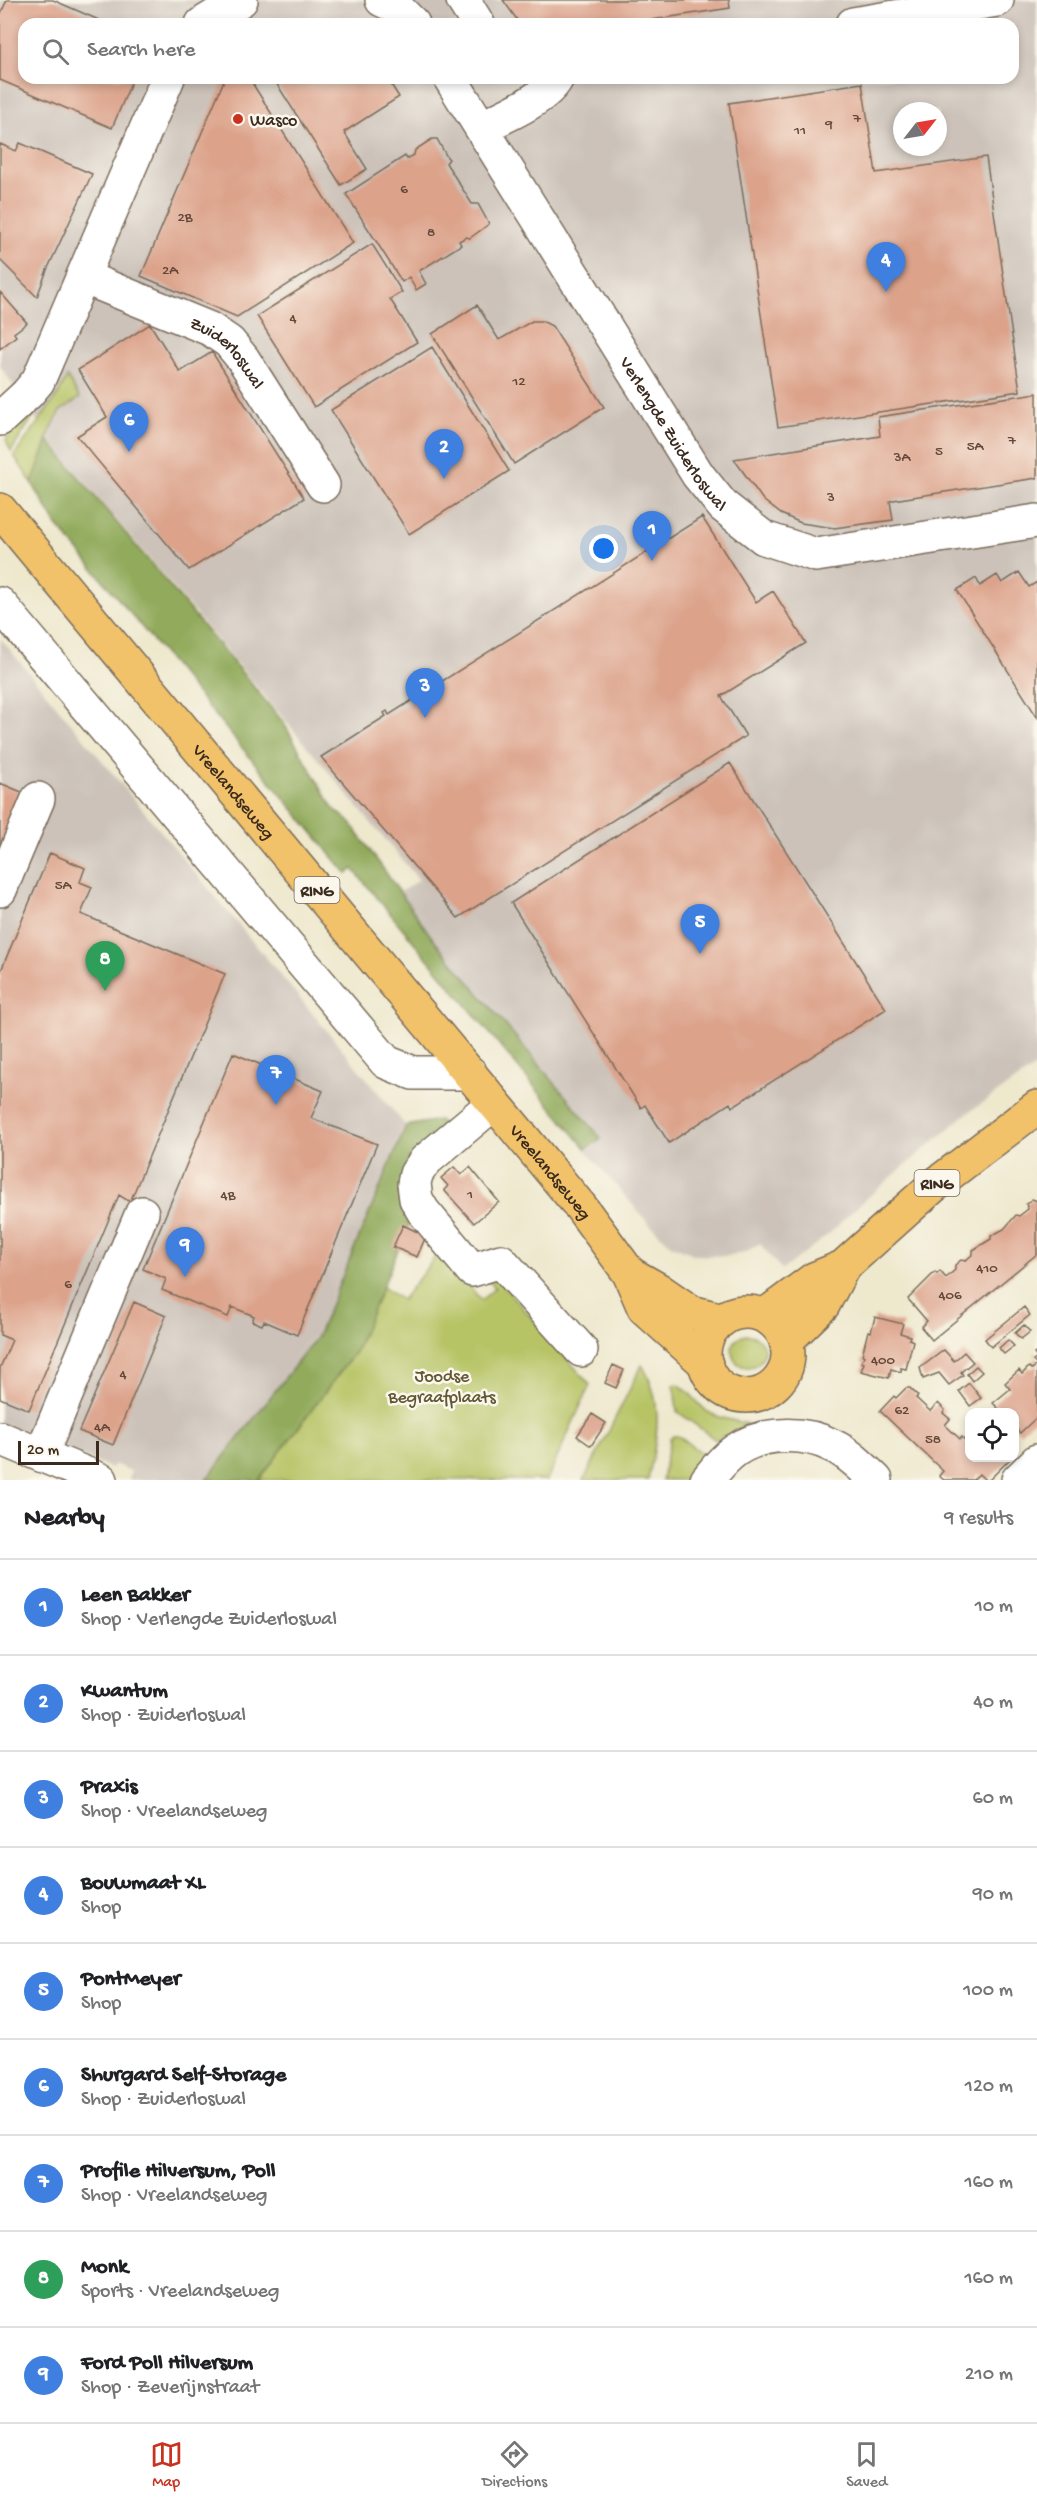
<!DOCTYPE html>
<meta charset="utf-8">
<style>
body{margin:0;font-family:"Gochi Hand",sans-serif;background:#f6f6f6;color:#202124}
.controls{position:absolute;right:18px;bottom:18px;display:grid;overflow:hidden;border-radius:12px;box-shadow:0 3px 9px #0003}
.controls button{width:54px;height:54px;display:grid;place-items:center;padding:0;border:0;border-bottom:2px solid #e0e0e0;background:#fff;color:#202124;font:30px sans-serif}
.compass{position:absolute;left:893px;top:102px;width:54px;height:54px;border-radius:50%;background:#fff;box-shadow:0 3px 9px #0003;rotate:59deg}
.scale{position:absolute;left:18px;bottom:15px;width:81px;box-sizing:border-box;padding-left:6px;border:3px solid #3b2a1e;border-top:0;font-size:16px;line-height:21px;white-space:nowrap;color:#3b2a1e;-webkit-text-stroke:4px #fbf7ec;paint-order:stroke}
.you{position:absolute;left:604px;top:549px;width:21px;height:21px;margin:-15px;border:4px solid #fff;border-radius:50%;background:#1a73e8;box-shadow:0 0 0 9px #1a73e833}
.badge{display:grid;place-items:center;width:39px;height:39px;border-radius:50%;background:#c8321e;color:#fff;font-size:20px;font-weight:700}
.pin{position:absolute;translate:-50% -50px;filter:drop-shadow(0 2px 3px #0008)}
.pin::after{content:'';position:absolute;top:32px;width:21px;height:18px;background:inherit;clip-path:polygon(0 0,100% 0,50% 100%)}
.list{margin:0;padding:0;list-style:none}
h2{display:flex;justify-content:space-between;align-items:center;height:78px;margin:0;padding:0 24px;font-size:26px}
h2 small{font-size:20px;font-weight:400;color:#757577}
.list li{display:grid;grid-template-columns:39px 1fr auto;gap:18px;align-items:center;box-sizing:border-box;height:96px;padding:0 24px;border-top:2px solid #e0e0e0}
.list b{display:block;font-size:22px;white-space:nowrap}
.list p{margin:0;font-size:20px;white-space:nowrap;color:#757577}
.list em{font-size:20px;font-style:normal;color:#757577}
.icon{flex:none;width:33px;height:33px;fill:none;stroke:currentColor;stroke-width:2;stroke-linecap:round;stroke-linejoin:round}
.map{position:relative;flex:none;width:1037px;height:1480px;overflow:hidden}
.search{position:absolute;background:#fff;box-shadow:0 3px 9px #0003;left:18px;right:18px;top:18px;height:66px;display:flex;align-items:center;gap:15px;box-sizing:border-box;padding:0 21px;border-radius:18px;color:#757577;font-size:22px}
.sheet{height:942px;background:#fff}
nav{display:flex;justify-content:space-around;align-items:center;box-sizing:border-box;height:84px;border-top:2px solid #e0e0e0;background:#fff;font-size:16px;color:#757577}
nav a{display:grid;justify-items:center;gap:3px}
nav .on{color:#c8321e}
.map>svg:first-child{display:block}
.industrial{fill:#ccc2b9;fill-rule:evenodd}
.green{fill:#b7c466;stroke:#797742;stroke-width:1.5}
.forest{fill:#91aa5b;stroke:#666a3c;stroke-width:1.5}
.building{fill:#dca28a}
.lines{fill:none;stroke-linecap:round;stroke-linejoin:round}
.minor-casing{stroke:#7a6c5b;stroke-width:36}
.major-casing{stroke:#7a6c5b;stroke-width:36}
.minor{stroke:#fff;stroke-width:33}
.major{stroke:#f2c26a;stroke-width:33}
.poi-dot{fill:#c8321e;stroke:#fbf7ec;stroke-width:2}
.labels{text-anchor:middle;stroke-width:5;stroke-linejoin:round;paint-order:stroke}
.number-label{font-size:15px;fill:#634839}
.shield{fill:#fbf7ec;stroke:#75685c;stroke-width:1.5}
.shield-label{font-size:16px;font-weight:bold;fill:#3b2a1e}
.poi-label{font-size:18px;fill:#3b2a1e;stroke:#fbf7ec;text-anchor:start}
.street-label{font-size:18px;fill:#3b2a1e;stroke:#fbf7ec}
.park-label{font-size:18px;fill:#605834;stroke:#fbf7ec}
</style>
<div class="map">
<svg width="1037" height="1480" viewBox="0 0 1037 1480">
<rect width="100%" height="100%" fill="#fbf7ec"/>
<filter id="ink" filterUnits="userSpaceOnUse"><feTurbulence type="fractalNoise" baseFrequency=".0167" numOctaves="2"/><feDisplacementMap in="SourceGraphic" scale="12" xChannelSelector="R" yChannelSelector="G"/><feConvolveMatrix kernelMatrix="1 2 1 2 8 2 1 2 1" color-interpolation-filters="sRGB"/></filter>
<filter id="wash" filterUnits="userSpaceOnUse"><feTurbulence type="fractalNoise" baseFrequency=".008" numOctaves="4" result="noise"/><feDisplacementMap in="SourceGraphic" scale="24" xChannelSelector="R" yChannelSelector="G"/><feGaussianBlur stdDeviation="1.35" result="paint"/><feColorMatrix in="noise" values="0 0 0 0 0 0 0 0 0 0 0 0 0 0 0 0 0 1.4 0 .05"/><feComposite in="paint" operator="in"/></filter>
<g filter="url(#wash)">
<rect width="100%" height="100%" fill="#eee8cd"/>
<!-- industrial -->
<path class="industrial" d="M0 0H1037V1066L966 1114 860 1204 829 1234 782 1270 760 1244 745 1252 727 1256 696 1255 672 1245 651 1226 586 1151 600 1139 392 897 419 880 49 439 0 366ZM24 24H1013V78H24ZM902 111H938V147H902Z
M0 638 406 1126 317 1337 206 1480H129L131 1471 114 1464 111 1468 0 1423Z"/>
<!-- green -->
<path class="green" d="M62 375 56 388 31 420 11 452 6 441 10 429 57 377Z
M67 377 80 398 60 411 46 440H48L32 483 14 456 59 393Z
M440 1251 481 1300 495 1288 489 1280 494 1275 590 1385 547 1480H259L355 1352 381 1286 402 1300Z
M732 1351a16 16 0 1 1 32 0a16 16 0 1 1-32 0Z
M642 1365C665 1404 657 1438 648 1480H584Z
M677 1384C687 1387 698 1405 708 1412 721 1420 736 1420 748 1424L716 1440 677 1411 674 1385Z
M673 1436H678L708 1458 696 1480H662L670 1439Z"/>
<!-- forest -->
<path class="forest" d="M48 440 283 722 333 808 350 822 433 939 601 1138 586 1149 353 869 347 874 56 524 32 483Z
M438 1120 450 1127 355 1352 259 1480H206L317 1337 406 1126Z"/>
<g id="blocks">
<!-- building -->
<path class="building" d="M7 0H53L108 24H24V78H133L112 128 0 80V15Z
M503 0H729L730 8 624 24H520Z
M225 78H249L353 243 237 317 141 276Z
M273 78H387L399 97 344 132 367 169 341 185Z
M862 83 876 173 986 157 1020 391 778 427 729 103Z
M432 139H437L447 157 449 159 446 163 472 204H478L489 224 470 238 466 237 459 241 461 245 419 271 426 284 416 290 409 277 402 282 346 194 405 156 407 159 414 155 415 150Z
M20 143 92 174 47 270 37 297 0 260V144L16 151Z
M372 244 402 292 390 299 417 342 314 407 257 316Z
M0 292 27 323 14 333 16 336 0 349Z
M477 305 499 340 532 321H542L552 326 604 407 514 464 432 334Z
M150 324 180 372 212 352 304 498 189 570 77 436 107 417 78 370Z
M432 347 509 471 409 534 331 410Z
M1037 393V478L893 500 890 501 893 520 834 528 801 523 781 514 763 500 734 459 880 436 878 417Z
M702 517 756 602 773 591 806 643 721 696 746 736 458 918 321 757 386 716 384 713 387 711 389 715 430 689 428 685 431 683 433 687Z
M1019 572 1029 587 1037 582V717L957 590 976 578 980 586 997 575 1002 583Z
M730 763 886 1009 732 1107 730 1103 669 1143 645 1105 641 1108 511 903Z
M0 783 24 793 0 849Z
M50 853 85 868 80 882 92 887 81 914 225 974 130 1202 119 1195 29 1410 0 1398V1368L12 1340 0 1335V973Z
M233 1053 323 1091 311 1118 377 1144 297 1335 264 1321 262 1325 252 1321 254 1316 232 1307 228 1317 162 1290 166 1279 143 1269Z
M454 1167 461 1175 470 1167 499 1202 474 1223 444 1190 448 1186 441 1178Z
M1032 1199 1037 1201V1254L932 1340 921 1327 927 1321 908 1299 935 1272 937 1274 940 1271 946 1278 955 1270V1265L961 1260 965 1261 973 1254V1250L991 1239V1236L1004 1229 1016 1215 1019 1216 1028 1209 1026 1204Z
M403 1225 426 1236 417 1257 393 1247Z
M134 1302 166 1316 113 1445 79 1431Z
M1024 1307 1030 1315 991 1347 985 1339Z
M875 1317 903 1324 900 1333 910 1336 909 1339 913 1341 906 1369 901 1368V1372L891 1369 889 1378 861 1371 864 1363 861 1362 865 1356 862 1355 868 1331 871 1332Z
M1024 1325 1030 1332 1021 1339 1015 1333Z
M1008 1340 1014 1346 1004 1354 999 1348Z
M944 1350 954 1361 964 1352 973 1362 961 1372 963 1375 949 1385 939 1373 923 1379 920 1368Z
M1037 1352V1417L1020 1433 1014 1427V1412H1002L993 1403 1010 1389 1005 1383 1019 1370 1022 1374 1029 1367 1032 1369 1037 1365 1033 1361 1037 1358 1034 1354Z
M613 1365 624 1370 616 1388 605 1383Z
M976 1366 982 1372 972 1381 967 1374Z
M969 1383 981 1398 970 1406 959 1391Z
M906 1388H910L918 1396 916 1398 930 1411 938 1403 945 1410 943 1413 950 1419 945 1425 960 1439 962 1437 969 1444V1458H1011L989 1480H985L979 1474 973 1480H944L939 1476 943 1471 880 1411 894 1396 896 1398Z
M592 1414 606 1423 591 1446 577 1436Z"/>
</g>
</g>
<g filter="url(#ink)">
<use href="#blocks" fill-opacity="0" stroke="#7a6c5b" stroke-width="1.5"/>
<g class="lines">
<!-- minor casing -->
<g class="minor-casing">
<g id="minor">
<path d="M382 0 395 6 413 24"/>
<path d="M463 0 478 24"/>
<path d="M202 24 241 0"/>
<path d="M853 24 997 0"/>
<path id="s1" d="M450 78 698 475 723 506 764 538 816 555 1037 521"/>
<path d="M482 127C503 117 546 99 557 78"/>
<path id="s2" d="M83 277 210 329 229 342 243 359 323 485"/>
<path d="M0 419 27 394 38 381 168 78"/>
<path d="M0 604 386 1062 413 1073H470"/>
<path d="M0 890 38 799"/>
<path d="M494 1103 425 1161 416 1174 414 1184 416 1199 423 1211 472 1270 501 1261 581 1350"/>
<path d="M0 1438 101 1480"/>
<path d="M41 1455 142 1213"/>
<path d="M707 1480C716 1469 724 1458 736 1450 763 1432 804 1431 833 1446 849 1453 863 1468 876 1480"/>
<path d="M1018 1480 1037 1461"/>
</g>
</g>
<!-- major casing -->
<g class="major-casing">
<g id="major">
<path id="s3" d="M0 510 580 1206 629 1273 644 1308 706 1364"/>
<path d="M629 1273 659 1290 691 1312 722 1320"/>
<circle cx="746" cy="1354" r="42"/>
<path d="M764 1316 814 1279 843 1267 931 1188 1037 1107"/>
<path d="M786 1341 823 1305 843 1267"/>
</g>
</g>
<!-- minor -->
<use href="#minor" class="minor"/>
<!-- major -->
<use href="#major" class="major"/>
</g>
</g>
<!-- markers -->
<circle class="poi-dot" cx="238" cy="119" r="6"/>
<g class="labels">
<!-- number labels -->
<g class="number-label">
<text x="857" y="122">7</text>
<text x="829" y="128">9</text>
<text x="800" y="134">11</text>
<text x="404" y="193">6</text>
<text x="185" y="221">2B</text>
<text x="431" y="236">8</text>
<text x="170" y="274">2A</text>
<text x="293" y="322">4</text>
<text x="519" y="385">12</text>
<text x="1012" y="444">7</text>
<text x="975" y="450">5A</text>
<text x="939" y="455">5</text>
<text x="902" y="461">3A</text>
<text x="831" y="501">3</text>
<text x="63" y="889">5A</text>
<text x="470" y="1198">1</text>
<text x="228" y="1199">4B</text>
<text x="987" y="1272">410</text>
<text x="68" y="1288">6</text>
<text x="950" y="1299">406</text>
<text x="883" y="1364">400</text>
<text x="123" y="1378">4</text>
<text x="902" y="1414">62</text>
<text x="102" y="1431">4A</text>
<text x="933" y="1443">58</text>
</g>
<!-- shield labels -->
<g class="shield">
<rect x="294.5" y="877" width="45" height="26" rx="4.5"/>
<rect x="914.5" y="1170" width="45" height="26" rx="4.5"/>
</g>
<g class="shield-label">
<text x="317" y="896">RING</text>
<text x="937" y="1189">RING</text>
</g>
<!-- poi labels -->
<g class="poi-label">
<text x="250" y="125">Wasco</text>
</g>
<!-- street labels -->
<g class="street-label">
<text dy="6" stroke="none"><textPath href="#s2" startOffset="166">Zuiderloswal</textPath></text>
<text dy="6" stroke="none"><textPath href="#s1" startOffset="420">Verlengde Zuiderloswal</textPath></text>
<text dy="6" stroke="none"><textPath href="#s3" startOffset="366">Vreelandseweg</textPath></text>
<text dy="6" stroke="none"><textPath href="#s3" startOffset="861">Vreelandseweg</textPath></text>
</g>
<!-- park labels -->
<g class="park-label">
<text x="442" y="1381">Joodse<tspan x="442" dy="21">Begraafplaats</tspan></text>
</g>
</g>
</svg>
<div class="controls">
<button><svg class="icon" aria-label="locate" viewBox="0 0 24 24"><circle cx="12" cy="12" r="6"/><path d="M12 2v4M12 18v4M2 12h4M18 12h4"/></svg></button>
</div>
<svg class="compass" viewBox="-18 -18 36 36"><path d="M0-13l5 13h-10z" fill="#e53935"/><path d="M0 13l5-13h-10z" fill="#757577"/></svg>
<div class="scale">20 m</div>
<div class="you"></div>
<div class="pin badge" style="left:652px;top:561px;background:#3f7fe0">1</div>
<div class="pin badge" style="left:444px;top:479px;background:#3f7fe0">2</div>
<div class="pin badge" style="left:425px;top:718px;background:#3f7fe0">3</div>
<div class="pin badge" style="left:886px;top:292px;background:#3f7fe0">4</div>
<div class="pin badge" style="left:700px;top:954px;background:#3f7fe0">5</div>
<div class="pin badge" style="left:129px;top:452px;background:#3f7fe0">6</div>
<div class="pin badge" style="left:276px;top:1105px;background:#3f7fe0">7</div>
<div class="pin badge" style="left:105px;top:991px;background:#2e9e5b">8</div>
<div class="pin badge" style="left:185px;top:1277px;background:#3f7fe0">9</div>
<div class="search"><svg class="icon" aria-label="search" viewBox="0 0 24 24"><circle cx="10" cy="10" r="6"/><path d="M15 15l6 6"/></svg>Search here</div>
</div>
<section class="sheet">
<h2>Nearby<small>9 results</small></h2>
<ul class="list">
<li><span class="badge" style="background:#3f7fe0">1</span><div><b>Leen Bakker</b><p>Shop · Verlengde Zuiderloswal</p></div><em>10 m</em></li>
<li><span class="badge" style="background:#3f7fe0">2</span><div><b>Kwantum</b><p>Shop · Zuiderloswal</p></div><em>40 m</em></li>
<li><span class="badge" style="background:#3f7fe0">3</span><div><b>Praxis</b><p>Shop · Vreelandseweg</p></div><em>60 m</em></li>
<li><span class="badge" style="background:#3f7fe0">4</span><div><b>Bouwmaat XL</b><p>Shop</p></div><em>90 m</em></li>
<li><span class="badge" style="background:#3f7fe0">5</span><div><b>PontMeyer</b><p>Shop</p></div><em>100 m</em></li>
<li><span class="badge" style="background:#3f7fe0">6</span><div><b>Shurgard Self-Storage</b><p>Shop · Zuiderloswal</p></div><em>120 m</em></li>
<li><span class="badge" style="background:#3f7fe0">7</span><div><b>Profile Hilversum, Poll</b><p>Shop · Vreelandseweg</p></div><em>160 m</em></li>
<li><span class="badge" style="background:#2e9e5b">8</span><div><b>Monk</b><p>Sports · Vreelandseweg</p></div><em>160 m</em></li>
<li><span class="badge" style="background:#3f7fe0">9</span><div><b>Ford Poll Hilversum</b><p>Shop · Zeverijnstraat</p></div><em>210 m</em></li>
</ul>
</section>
<nav>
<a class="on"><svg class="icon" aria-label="map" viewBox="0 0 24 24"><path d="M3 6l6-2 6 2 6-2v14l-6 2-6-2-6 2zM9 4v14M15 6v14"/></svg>Map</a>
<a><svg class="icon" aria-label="directions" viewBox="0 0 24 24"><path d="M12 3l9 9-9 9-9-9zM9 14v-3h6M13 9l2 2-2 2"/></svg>Directions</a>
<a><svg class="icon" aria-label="saved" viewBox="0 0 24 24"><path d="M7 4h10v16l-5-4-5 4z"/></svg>Saved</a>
</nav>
